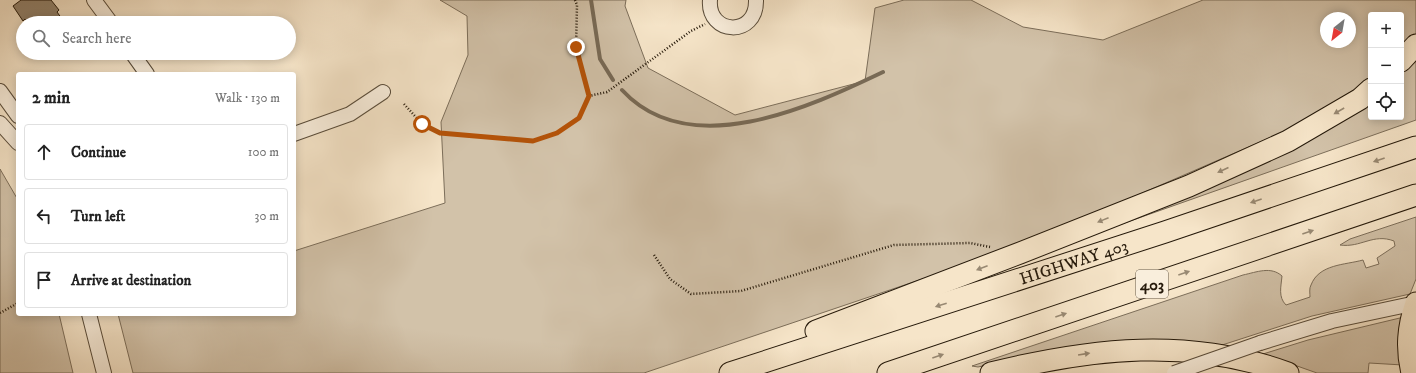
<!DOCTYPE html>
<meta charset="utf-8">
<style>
body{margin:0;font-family:"IM FELL DW Pica",serif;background:#f6f6f6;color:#222}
.controls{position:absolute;right:12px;top:12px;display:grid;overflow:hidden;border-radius:4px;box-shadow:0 2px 10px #0003}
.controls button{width:36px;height:36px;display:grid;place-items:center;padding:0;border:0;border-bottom:1px solid #e0e0e0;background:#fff;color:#222;font:20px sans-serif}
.compass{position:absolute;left:1320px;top:12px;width:36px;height:36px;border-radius:50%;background:#fff;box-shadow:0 2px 10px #0003;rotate:211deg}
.stop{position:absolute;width:12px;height:12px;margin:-9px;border:3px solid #b45309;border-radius:50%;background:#fff}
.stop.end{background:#b45309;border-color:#fff;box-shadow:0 1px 4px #0008}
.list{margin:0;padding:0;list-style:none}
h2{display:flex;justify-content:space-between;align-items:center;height:52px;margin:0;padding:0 16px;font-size:17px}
h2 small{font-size:13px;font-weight:400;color:#767676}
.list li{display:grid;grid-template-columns:26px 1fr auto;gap:12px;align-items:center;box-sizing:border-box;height:56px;margin:0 8px 8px;padding:0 8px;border:1px solid #e0e0e0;border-radius:4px}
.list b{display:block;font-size:15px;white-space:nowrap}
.list em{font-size:13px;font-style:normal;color:#767676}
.icon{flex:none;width:22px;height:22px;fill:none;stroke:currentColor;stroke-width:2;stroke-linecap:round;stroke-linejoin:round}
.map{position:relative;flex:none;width:1416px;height:373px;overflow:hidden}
.search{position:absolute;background:#fff;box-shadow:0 2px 10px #0003;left:16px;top:16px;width:280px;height:44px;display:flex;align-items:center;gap:10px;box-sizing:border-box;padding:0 14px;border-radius:22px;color:#767676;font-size:15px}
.panel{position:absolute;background:#fff;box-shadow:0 2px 10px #0003;left:16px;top:72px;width:280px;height:244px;border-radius:4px}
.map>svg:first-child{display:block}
.green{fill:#d2c2a9;stroke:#7c6e5a;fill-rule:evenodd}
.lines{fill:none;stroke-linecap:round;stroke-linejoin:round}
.stream{stroke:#786a56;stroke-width:4}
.building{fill:#92836d;stroke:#25190a}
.minor-casing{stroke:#594c3a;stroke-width:16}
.highway-casing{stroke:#25190a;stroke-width:23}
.path{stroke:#25190a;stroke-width:2.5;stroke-dasharray:1 2;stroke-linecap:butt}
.minor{stroke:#f9eedc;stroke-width:14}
.highway{stroke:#f6e5c9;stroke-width:21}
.minor-bridge-casing{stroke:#594c3a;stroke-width:16;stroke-linecap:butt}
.minor-bridge{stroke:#f9eedc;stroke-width:14}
.oneway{fill:#988973}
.route{stroke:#b45309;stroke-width:5}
.labels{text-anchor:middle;stroke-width:3;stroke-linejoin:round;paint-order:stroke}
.shield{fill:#f9eedc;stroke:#655949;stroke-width:1}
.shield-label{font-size:16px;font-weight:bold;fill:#25190a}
.street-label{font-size:17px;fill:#25190a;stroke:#f9eedc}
</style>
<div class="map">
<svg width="1416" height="373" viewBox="0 0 1416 373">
<rect width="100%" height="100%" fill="#f6e5c9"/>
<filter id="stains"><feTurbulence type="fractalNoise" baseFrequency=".005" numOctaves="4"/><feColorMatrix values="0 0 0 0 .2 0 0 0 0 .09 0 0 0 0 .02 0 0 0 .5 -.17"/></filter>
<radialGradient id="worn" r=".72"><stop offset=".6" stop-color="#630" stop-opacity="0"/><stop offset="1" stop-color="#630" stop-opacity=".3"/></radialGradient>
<!-- green -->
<path class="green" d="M440 0H626L625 6 648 68 735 115 865 81 875 8 904 0H971L1023 27 1103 40 1203 0H1416V35L1401 51V15H1371V79L1297 126 1094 214 949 270 644 373H133L118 314H294V251L445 203 441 122 468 55 467 16ZM1326 18H1350V42H1326Z
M1416 57V120L1099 232 1371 99V117H1401V73Z
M0 169 18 200V314H59L73 373H0Z
M1416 217V279L1410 294 1312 316 1219 346 1060 349 978 367 972 366 1243 275C1257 272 1271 266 1282 276 1281 287 1278 297 1286 305L1310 297C1310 294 1309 288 1311 285 1319 264 1345 265 1363 260L1366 268 1379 264 1377 258 1395 246 1394 241C1373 233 1361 248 1340 245L1350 239Z
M1404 317 1403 365 1369 363 1368 373H1317L1263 354 1308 340Z"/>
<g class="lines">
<!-- stream -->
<path class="stream" d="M591 0 600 59 613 80
M622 90C689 163 810 107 883 72"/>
</g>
<!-- building -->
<path class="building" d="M21 0H51L59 10 57 12 65 23H28L25 19 23 21 13 6Z"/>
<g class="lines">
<!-- minor casing -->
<g class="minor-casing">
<path id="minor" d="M94 0 111 23
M710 0C707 35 757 38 756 0
M132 53 147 74
M0 91 18 116
M0 123 18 143
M294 134 350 114 383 92
M89 314 104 373
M1260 343 1332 321 1416 303"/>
</g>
<!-- highway casing -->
<g class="highway-casing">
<g id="highway">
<path d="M1401 61 1416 45"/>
<path d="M816 331 1020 253 1189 186 1288 141 1360 99 1371 89"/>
<path id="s1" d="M730 373 1165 232 1416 147"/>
<path d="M888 373 1416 195"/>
<path d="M991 373C1092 348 1189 337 1288 373"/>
<path d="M1412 373C1406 348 1408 327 1416 303"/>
</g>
</g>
<!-- path -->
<path class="path" d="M575 0 577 5 576 47 589 96
M404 104 422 124 440 133 533 141 557 133 579 118 589 96 607 92 691 31 705 24
M654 255 670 279 691 294 741 291 894 245 970 243 990 247
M0 313 18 303"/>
<!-- minor -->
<use href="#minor" class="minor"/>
<!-- highway -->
<use href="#highway" class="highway"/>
<!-- minor-bridge casing -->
<g class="minor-bridge-casing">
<path id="minor-bridge" d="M1174 373 1260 343"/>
</g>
<!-- minor-bridge -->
<use href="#minor-bridge" class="minor-bridge"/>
</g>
<!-- one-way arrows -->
<defs><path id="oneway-solid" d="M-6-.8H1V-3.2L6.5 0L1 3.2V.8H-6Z"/></defs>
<g class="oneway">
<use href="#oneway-solid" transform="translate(1339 111) rotate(150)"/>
<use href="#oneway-solid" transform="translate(1379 160) rotate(161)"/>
<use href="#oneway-solid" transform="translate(1223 170) rotate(156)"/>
<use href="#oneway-solid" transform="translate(1256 201) rotate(161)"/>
<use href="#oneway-solid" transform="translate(1103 220) rotate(158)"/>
<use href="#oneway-solid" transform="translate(1308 232) rotate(-19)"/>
<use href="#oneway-solid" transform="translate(982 268) rotate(159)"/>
<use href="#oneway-solid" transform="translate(1184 273) rotate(-19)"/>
<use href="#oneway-solid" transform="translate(941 305) rotate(162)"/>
<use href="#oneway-solid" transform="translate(1061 315) rotate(-19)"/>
<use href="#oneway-solid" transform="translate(1084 354) rotate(-9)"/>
<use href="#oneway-solid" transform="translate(938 356) rotate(-19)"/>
</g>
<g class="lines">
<!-- route -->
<path class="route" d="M422 124 440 133 533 141 557 133 579 118 589 96 576 47"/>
</g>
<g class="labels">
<!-- shield labels -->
<rect class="shield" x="1136" y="270" width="32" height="28" rx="3"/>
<g class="shield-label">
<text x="1152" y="290">403</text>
</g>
<!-- street labels -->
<g class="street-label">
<text dy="6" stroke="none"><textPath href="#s1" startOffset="361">HIGHWAY 403</textPath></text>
</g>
</g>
<rect width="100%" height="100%" filter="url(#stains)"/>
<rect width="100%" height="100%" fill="url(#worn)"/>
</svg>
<div class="controls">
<button>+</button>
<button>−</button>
<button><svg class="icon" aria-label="locate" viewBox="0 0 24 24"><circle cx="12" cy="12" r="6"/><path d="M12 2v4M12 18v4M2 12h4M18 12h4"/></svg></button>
</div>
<svg class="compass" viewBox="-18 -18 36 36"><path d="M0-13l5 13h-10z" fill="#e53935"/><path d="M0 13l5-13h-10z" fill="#767676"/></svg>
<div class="stop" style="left:422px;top:124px"></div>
<div class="stop end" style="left:576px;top:47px"></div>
<div class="search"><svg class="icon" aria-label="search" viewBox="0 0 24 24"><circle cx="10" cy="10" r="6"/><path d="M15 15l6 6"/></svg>Search here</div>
<section class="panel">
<h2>2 min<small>Walk · 130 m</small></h2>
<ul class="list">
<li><svg class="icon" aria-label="ahead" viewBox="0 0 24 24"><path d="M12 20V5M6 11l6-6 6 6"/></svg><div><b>Continue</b></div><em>100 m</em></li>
<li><svg class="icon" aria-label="left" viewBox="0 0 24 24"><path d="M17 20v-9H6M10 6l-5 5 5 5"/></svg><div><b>Turn left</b></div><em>30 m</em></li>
<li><svg class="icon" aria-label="arrive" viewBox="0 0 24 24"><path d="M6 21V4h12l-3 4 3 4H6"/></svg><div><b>Arrive at destination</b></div></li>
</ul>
</section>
</div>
